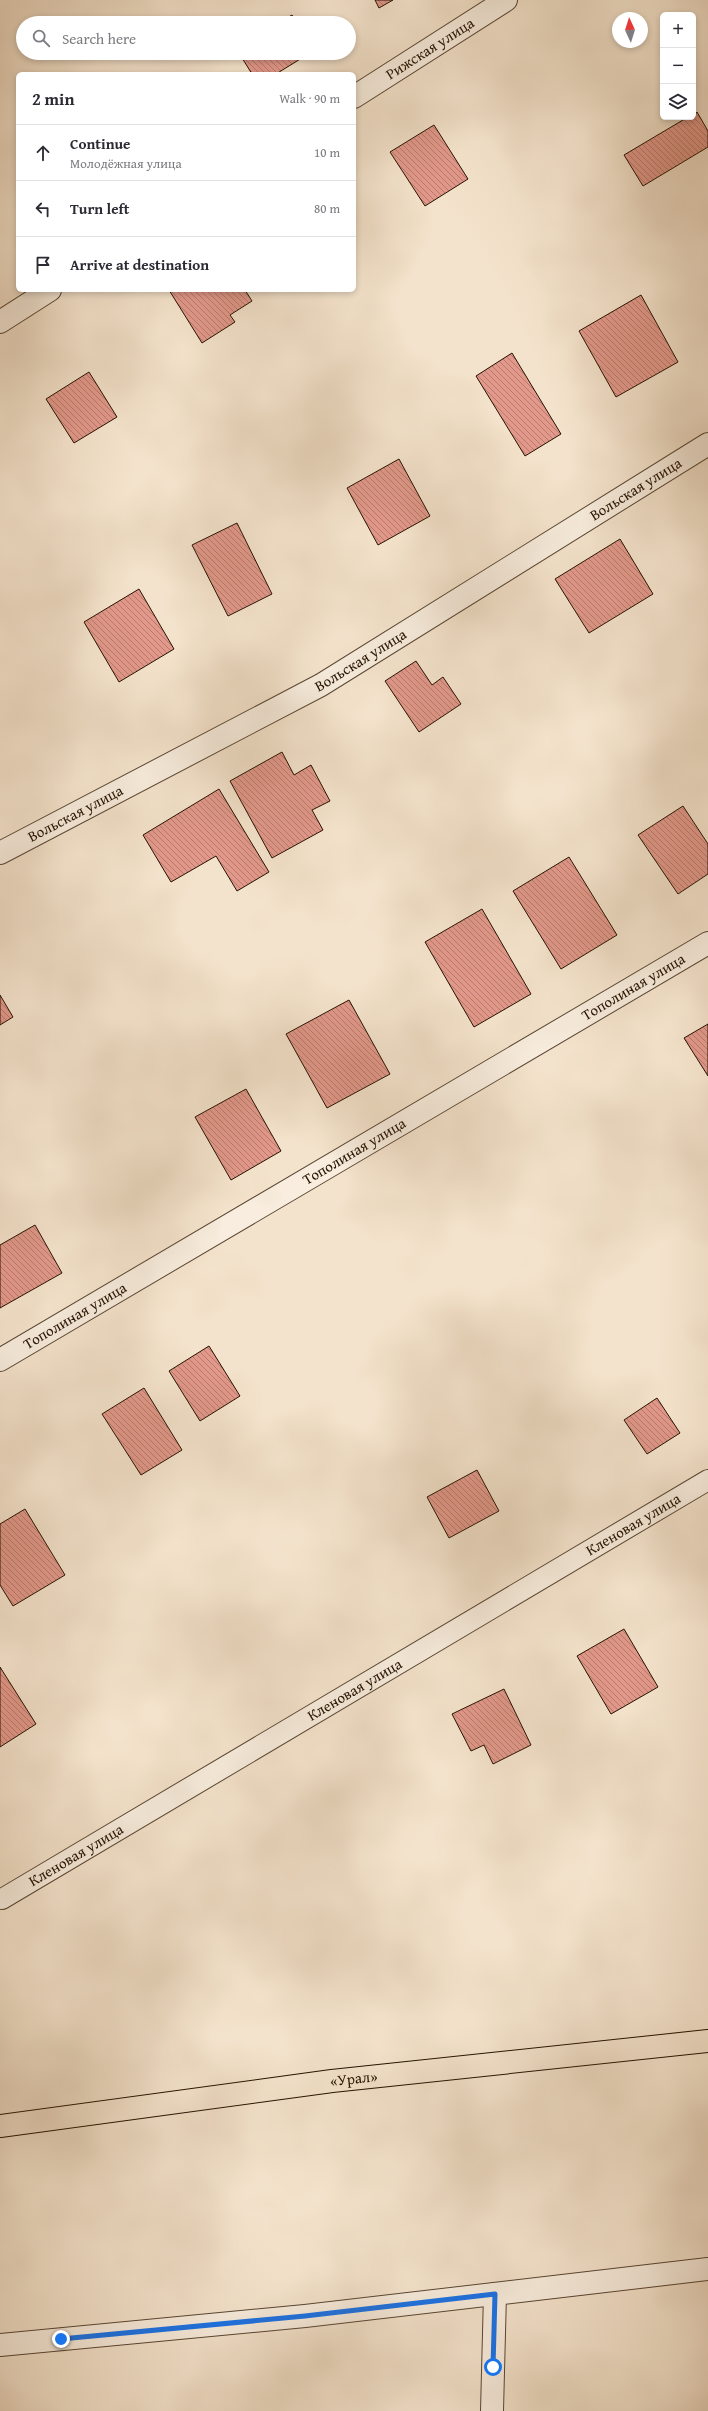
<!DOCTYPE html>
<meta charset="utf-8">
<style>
body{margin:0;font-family:"Gentium Book Plus",serif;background:#f7f7f7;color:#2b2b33}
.controls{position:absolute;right:12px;top:12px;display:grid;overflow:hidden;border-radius:6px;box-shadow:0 2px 6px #0003}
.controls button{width:36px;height:36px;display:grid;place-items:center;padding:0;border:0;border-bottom:1px solid #e1e1e2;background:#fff;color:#2b2b33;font:20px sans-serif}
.compass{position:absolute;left:612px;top:12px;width:36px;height:36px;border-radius:50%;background:#fff;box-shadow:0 2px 6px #0003;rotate:356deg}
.stop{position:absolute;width:12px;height:12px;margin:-9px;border:3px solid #1a73e8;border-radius:50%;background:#fff}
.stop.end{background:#1a73e8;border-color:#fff;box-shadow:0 1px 4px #0008}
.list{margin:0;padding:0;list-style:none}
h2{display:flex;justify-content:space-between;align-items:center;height:52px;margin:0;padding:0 16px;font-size:17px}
h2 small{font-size:13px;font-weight:400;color:#7c7c81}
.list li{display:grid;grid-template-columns:26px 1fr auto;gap:12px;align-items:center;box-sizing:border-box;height:56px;padding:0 16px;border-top:1px solid #e1e1e2}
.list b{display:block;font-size:15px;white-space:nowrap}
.list p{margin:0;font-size:13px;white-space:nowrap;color:#7c7c81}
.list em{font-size:13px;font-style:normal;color:#7c7c81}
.icon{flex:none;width:22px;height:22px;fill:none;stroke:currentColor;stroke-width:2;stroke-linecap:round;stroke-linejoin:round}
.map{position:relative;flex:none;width:708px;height:2411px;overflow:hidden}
.search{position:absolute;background:#fff;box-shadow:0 2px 6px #0003;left:16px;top:16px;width:340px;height:44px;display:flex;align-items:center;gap:10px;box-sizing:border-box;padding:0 14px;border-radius:22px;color:#7c7c81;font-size:15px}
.panel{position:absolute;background:#fff;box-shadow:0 2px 6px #0003;left:16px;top:72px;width:340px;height:220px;border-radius:6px}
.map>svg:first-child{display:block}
.building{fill:url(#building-back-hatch);stroke:#251200}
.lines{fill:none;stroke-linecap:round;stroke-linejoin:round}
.service-casing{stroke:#594633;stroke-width:22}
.minor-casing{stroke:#594633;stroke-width:24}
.trunk-casing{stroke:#251200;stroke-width:24}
.service{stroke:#f8edde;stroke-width:20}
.minor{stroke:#f8edde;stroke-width:22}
.trunk{stroke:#f4e3cc;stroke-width:22}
.route{stroke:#1a73e8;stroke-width:5}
.labels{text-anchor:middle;stroke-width:3;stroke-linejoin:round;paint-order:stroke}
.street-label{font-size:15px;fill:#251200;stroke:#f8edde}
</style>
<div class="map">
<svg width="708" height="2411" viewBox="0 0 708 2411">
<defs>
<pattern id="building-back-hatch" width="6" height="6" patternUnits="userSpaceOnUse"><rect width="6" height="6" fill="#e2988a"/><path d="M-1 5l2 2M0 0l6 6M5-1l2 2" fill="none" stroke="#b77b6e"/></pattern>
</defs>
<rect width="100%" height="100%" fill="#f4e3cc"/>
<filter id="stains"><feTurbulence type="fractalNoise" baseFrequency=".005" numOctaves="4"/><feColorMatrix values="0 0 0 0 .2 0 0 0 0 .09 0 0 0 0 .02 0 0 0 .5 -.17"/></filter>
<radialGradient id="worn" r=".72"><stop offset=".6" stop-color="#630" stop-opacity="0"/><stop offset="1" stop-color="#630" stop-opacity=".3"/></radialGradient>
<!-- building -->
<path class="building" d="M375 0H393L379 8Z
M292 15 297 23H278Z
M239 53H310L276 74H252Z
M697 112 708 131V147L643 186 624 155 688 117H693Z
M434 125 468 179 425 206 390 152Z
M169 290H245L252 301 230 315 235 322 202 343Z
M641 295 678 362 616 397 579 331Z
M512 353 561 434 525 456 476 376Z
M89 372 117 417 74 443 46 399Z
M399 459 430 516 378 545 347 488Z
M237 523 272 594 228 616 192 545Z
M620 539 653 594 589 633 555 579Z
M139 589 174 649 119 682 84 622Z
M416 661 432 685 443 677 461 704 419 732 385 681Z
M282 752 294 775 311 765 330 801 312 810 323 830 272 858 230 781Z
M219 789 269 872 237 891 216 856 171 882 143 835Z
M683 806 708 844V874L678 894 638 835Z
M569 857 617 935 561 969 513 891Z
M482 909 531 994 474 1027 425 942Z
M0 995 13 1017 0 1025Z
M349 1000 390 1074 327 1108 286 1034Z
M708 1024V1076L684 1038Z
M246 1089 281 1151 231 1180 195 1117Z
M35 1225 62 1273 0 1308V1245Z
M209 1346 240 1396 200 1421 169 1371Z
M144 1388 182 1450 141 1475 102 1414Z
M657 1398 680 1433 647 1454 624 1420Z
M477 1470 499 1511 449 1538 427 1497Z
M25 1509 65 1575 13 1606 0 1585V1524Z
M624 1629 658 1687 611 1714 577 1656Z
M0 1667 36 1724 0 1747Z
M504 1689 531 1745 493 1764 484 1745 471 1751 452 1714Z"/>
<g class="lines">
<!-- service casing -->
<g class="service-casing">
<g id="service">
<path id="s1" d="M2 1899 708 1480"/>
</g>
</g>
<!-- minor casing -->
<g class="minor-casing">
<g id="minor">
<path id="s2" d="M354 97 506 0"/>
<path d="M0 322 50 290"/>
<path id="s3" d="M0 853 321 685 708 444"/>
<path id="s4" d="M0 1360 708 943"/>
<path d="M0 2345 305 2316 708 2269"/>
<path d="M492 2411 495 2294"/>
</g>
</g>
<!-- trunk casing -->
<g class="trunk-casing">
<g id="trunk">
<path id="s5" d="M0 2126 332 2081 708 2041"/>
</g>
</g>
<!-- service -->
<use href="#service" class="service"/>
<!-- minor -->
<use href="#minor" class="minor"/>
<!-- trunk -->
<use href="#trunk" class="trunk"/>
</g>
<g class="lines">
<!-- route -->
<path class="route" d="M61 2339 305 2316 495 2294 493 2367"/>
</g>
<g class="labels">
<!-- street labels -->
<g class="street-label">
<text dy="5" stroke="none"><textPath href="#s2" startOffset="90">Рижская улица</textPath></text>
<text dy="5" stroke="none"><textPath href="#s3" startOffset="733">Вольская улица</textPath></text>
<text dy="5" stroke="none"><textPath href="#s3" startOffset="409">Вольская улица</textPath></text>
<text dy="5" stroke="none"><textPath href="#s3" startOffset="85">Вольская улица</textPath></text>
<text dy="5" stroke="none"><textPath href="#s4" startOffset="735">Тополиная улица</textPath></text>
<text dy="5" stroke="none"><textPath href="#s4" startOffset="411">Тополиная улица</textPath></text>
<text dy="5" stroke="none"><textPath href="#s4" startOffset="87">Тополиная улица</textPath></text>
<text dy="5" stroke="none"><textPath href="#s1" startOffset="734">Кленовая улица</textPath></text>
<text dy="5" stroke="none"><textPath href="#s1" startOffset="410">Кленовая улица</textPath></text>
<text dy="5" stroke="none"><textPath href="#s1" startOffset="86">Кленовая улица</textPath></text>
<text dy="5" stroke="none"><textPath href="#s5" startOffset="357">«Урал»</textPath></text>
</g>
</g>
<rect width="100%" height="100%" filter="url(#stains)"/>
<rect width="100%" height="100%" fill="url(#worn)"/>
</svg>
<div class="controls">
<button>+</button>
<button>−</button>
<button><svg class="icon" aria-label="layers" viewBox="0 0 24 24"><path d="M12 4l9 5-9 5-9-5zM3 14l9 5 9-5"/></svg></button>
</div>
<svg class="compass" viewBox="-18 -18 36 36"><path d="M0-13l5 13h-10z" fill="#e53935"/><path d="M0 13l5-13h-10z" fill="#7c7c81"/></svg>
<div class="stop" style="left:493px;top:2367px"></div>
<div class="stop end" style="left:61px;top:2339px"></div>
<div class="search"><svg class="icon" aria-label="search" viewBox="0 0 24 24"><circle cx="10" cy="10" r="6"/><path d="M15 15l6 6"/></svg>Search here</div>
<section class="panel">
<h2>2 min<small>Walk · 90 m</small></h2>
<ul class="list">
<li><svg class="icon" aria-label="ahead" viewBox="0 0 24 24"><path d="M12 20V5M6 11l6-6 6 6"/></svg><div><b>Continue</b><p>Молодёжная улица</p></div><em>10 m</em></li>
<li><svg class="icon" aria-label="left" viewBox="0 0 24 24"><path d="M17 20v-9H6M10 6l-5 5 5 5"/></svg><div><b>Turn left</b></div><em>80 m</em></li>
<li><svg class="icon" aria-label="arrive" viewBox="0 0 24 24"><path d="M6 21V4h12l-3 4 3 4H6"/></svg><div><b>Arrive at destination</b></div></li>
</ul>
</section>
</div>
